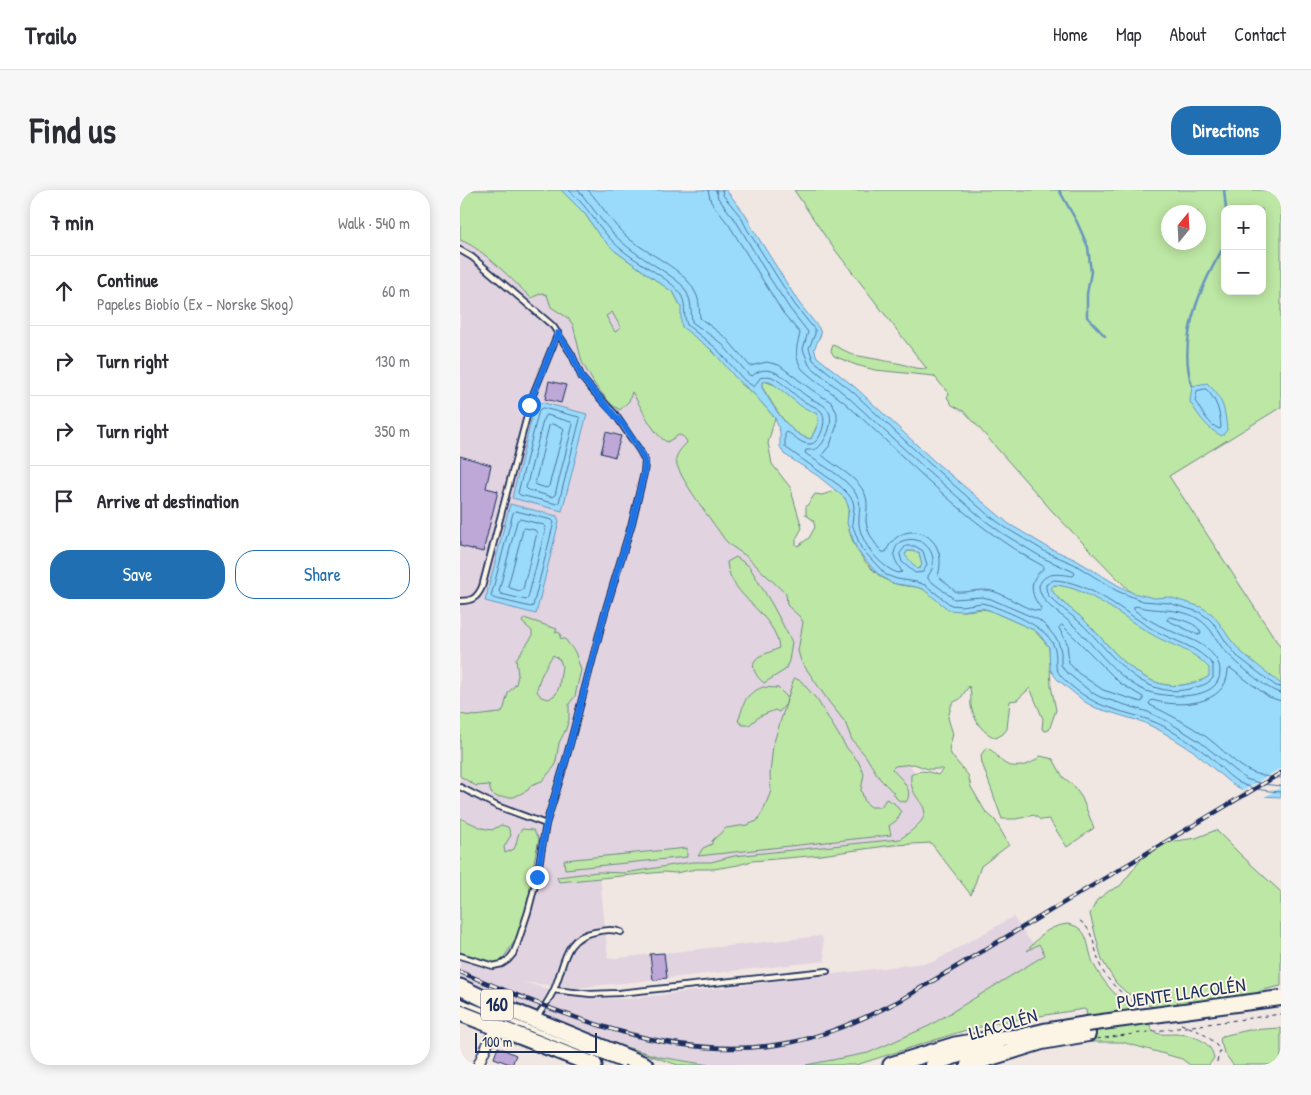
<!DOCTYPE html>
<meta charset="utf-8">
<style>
body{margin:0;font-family:"Patrick Hand",sans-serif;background:#f7f7f7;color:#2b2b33}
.controls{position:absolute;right:15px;top:15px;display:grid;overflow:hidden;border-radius:10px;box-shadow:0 2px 12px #0003}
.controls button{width:45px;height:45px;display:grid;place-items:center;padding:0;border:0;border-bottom:1px solid #e1e1e2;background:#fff;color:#2b2b33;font:25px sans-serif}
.compass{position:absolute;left:701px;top:15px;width:45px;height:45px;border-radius:50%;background:#fff;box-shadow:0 2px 12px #0003;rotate:18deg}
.scale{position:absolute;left:15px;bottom:12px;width:122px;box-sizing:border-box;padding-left:5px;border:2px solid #1b2f5e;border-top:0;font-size:14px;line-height:18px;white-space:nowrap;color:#1b2f5e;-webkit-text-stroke:4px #fcf5e5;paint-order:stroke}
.stop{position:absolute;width:15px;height:15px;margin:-11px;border:4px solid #1a73e8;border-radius:50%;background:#fff}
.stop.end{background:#1a73e8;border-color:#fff;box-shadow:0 1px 5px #0008}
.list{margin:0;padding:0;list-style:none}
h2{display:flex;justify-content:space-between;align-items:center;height:65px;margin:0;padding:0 20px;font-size:21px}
h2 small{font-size:16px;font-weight:400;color:#7c7c81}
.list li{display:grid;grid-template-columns:32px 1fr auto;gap:15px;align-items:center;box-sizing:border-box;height:70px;padding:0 20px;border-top:1px solid #e1e1e2}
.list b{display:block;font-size:19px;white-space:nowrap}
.list p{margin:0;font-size:16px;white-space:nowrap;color:#7c7c81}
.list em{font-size:16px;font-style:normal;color:#7c7c81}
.actions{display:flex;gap:10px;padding:15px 20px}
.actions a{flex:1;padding:11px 0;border:1px solid #1f6fb2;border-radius:20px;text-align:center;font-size:18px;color:#1f6fb2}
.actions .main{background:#1f6fb2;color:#fff}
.icon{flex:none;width:28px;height:28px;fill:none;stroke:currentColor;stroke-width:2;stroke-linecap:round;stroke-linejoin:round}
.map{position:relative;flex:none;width:821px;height:875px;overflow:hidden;border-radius:20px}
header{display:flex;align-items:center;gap:30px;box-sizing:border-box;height:70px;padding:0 25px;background:#fff;border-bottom:1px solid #e1e1e2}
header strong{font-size:24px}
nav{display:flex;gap:28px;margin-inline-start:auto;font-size:18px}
.intro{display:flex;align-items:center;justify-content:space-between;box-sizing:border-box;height:120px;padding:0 30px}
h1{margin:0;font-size:35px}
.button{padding:12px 22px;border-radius:20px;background:#1f6fb2;color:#fff;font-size:18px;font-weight:700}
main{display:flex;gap:30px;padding:0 30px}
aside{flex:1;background:#fff;border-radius:20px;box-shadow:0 2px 12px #0003}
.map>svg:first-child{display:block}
.built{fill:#e1d3df}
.green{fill:#bde7a4;stroke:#6c8b81;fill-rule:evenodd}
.water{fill:#9adbfc;stroke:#6796bd;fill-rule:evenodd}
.pier{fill:#f0e6e2}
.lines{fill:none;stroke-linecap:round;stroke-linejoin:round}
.shore{stroke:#4e749d;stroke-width:1}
.stream{stroke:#6796bd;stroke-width:2.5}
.building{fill:#bea8d7;stroke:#1b2f5e}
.service-casing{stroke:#1b2f5e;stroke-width:8}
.minor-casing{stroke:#1b2f5e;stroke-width:12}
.secondary-casing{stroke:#1b2f5e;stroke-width:16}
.primary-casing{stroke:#1b2f5e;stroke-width:18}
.trunk-casing{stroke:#1b2f5e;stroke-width:19}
.path{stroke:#1b2f5e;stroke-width:1;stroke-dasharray:4 4;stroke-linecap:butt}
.service{stroke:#fcf5e5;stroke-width:4.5}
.minor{stroke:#fcf5e5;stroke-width:9}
.secondary{stroke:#fcf5e5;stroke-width:12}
.primary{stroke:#fcf5e5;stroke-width:14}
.trunk{stroke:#fcf5e5;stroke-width:15}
.rail-casing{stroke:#1b2f5e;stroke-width:4.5}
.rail{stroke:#fcf5e5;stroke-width:2.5;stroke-dasharray:8;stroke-linecap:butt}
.primary-bridge-casing{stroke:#1b2f5e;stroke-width:18;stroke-linecap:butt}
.path-bridge{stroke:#1b2f5e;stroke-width:1;stroke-dasharray:4 4;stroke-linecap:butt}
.primary-bridge{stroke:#fcf5e5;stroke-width:14}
.route{stroke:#1a73e8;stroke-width:6}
.labels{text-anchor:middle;stroke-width:4;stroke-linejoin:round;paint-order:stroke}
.shield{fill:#fcf5e5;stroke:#5e6a86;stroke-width:1}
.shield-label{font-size:18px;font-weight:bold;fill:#1b2f5e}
.street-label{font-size:19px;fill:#1b2f5e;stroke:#fcf5e5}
</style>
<header>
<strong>Trailo</strong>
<nav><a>Home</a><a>Map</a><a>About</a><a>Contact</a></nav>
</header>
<div class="intro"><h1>Find us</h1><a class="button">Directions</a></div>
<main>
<aside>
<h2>7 min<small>Walk · 540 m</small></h2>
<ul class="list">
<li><svg class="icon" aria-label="ahead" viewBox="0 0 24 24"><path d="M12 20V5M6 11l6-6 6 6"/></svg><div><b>Continue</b><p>Papeles Biobío (Ex - Norske Skog)</p></div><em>60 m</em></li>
<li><svg class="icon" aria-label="right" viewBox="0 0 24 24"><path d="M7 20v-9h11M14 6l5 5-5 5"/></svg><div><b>Turn right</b></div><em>130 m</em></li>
<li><svg class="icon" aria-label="right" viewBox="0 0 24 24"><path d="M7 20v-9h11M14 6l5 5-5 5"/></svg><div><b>Turn right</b></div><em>350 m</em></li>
<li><svg class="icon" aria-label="arrive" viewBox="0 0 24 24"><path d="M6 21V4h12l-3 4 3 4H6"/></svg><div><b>Arrive at destination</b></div></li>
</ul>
<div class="actions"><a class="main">Save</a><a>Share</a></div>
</aside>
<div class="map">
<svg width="821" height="875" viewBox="0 0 821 875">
<rect width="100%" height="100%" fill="#f0e6e2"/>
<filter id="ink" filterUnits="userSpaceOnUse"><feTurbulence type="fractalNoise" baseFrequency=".02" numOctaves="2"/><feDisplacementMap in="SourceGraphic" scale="10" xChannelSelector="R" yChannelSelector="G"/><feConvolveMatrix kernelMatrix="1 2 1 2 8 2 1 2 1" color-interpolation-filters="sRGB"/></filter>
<g filter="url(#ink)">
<!-- built -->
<path class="built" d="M0 0 103 42 445 568 503 649 140 687 148 769 362 746 365 771 115 798 63 792 101 803 134 808 169 809 473 772 553 727 570 751 579 755 584 763 583 766 529 801 469 836 408 863 346 875H249L200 867 159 855 0 789Z"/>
<!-- green -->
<path class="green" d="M0 0H101L125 24 139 45 155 61 214 103 221 117 245 154 264 173 281 194 294 204 315 228 308 253 312 274 330 297 342 338 336 349V355L338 356 349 348 355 337 353 330 346 325V317L355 304 362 305 378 300 388 312C389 320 387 327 388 335 391 357 412 386 433 393 443 397 453 395 463 399 477 406 485 420 502 421 512 421 519 418 529 420L574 440 589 457 591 496 596 520 589 540 585 541 582 539 583 529 570 498 557 510 550 511 547 539 543 544 536 548C523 543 516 533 512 520 509 511 513 507 509 496L500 509 492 513 488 528 493 544 489 559 492 566 508 585 511 597 525 621 535 630 549 655 521 676 511 705 471 653 433 655 361 665 292 671 278 675 254 679H236L216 683 203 682 99 692 97 687 138 682 165 683 232 672H251L274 666 440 649C490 615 448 618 451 585 458 579 469 581 478 585L483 579H468L454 574 435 576 432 579C440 588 455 600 446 612L440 611 436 608 433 602 420 589 405 565 392 550 385 532 369 512 341 471 338 461 343 432 340 427 327 415 326 404 286 366 270 355 265 350C256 336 215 284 216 269 217 263 222 257 227 253 226 249 224 246 219 245L207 252C193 245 181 216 172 202L169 211 160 220 152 215 135 195 122 172 113 135 108 128 91 117 87 105 82 103 71 108C53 91 23 58 0 50ZM152 122 161 138 155 142 146 126Z
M334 0H821V217L709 286 821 458V543L749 486C743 491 736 492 728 494 682 505 652 457 624 430 615 421 595 409 591 398L594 395C636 396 682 446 725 458L593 322 505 222 492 215 487 207 489 204 474 186 415 180 396 175 374 166 371 161 373 155 394 165 442 174 455 178 467 179 369 52ZM765 19H802V101H765ZM708 22H738V52H708Z
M304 191 315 195 357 224 359 231 351 249C328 245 314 215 302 197V192Z
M447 361H454L459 363 462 375 460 378 457 379 447 369 445 365Z
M276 367 289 376 313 416 332 452 329 471 325 480 304 493C296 487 287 473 300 466 306 463 312 462 319 458 316 423 269 407 267 372Z
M64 428 97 439 95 443 98 442 101 444 100 448 105 449 115 462 121 480 115 506 109 514V529L106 539 99 553 95 576 82 591 71 595 68 600 54 607H37L31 603 29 595 16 596 0 586V524C17 528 24 524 41 523L44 518 48 503 56 494 58 485 56 469 72 447V441L62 432ZM93 465 100 470 102 476 99 497 96 504 89 509 81 507 77 501C78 489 87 474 93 465Z
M334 488 341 491 358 511 386 557 398 571 404 584 401 600 405 612 411 617H421L426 609 434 613 441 622 437 630 429 636 431 645 238 666 243 658 252 654V651L266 638 287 635 297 631 303 621 311 601 310 584 313 555Z
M303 497 318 498 327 507 326 514 319 522 315 520 300 526 289 535H283L278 531C286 511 282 506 303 497Z
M526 558C535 560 537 568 544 573 554 580 573 575 580 566L593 569 603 587 613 595 622 608 634 638 607 657 589 629 581 630 574 625 556 629H542L522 573 521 565Z
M0 628 22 638 32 640 41 635 48 637 51 645 44 657 45 663 54 659C58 652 56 645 62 639L73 640 79 649 71 686 68 720 54 752 42 770 37 773 0 762Z
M756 640 781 665 821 702V796L803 800 776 812 761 821 740 827 723 828 688 815 667 803 656 793 642 770 630 724 637 710 649 701 660 696 680 671 683 664 689 660 702 653 736 648Z
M227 658V667L105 679 104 670Z
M607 734C631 737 626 758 634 775 642 790 653 803 666 814 673 820 683 826 689 834 692 838 691 841 696 843 702 845 708 844 715 844 731 844 751 850 754 868L749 875H730L722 869 662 852H630L626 820 624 819 541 832 503 841 396 875H346L408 863 469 836 585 765 579 754 567 761C580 746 586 737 607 734Z
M821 838V875H773L764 862 760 850 762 846 789 840Z
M159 855 200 867 249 875H218Z"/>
<!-- water -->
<path class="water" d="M101 0H266L286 25 291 36 339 113 359 138 361 144 354 159 357 167 396 198 474 271 549 334 589 358 616 370 659 396 673 403 694 408 709 407 741 417 752 424 760 434 770 449 781 462 821 494V607L799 606 781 599 769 592 732 560 701 541 683 532 636 518 625 512 597 489 590 479 589 457 579 444 574 440 529 420 522 418 501 421 489 420 463 399 456 397 431 393 416 382 397 360 387 333 389 318 385 308 358 286 324 264 320 256V242L315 228 294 204 274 186 253 161 222 137 221 132V117L214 103 155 61 139 45 125 24ZM308 191 315 195 341 216 357 224 359 232 351 249C328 245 313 215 302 198V192ZM447 361H454L459 363 462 375 460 378 457 379 445 365ZM594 395C627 396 665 429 693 445 714 457 732 459 749 478V486C743 491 736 492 728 494 682 505 652 457 624 430 615 421 595 409 591 398Z
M747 193C763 208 765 219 767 240L762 246C747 239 739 226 730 212L732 196Z
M76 211 127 224 102 321 52 308Z
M50 314 97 326 99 331 76 424 25 411Z"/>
<!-- pier -->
<path class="pier" d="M821 578V597L803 608 781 602Z"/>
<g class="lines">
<!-- shore -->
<path class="shore" d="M109 0C131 19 142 46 166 63 179 73 211 90 219 102 228 114 222 123 227 135L256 158 284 190 294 197 300 188 307 186 312 187C324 193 333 204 343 211 349 215 356 216 361 221 368 228 361 252 351 254 341 255 334 245 327 242L325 244V257L380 296 389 305 393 311 394 317 392 334 401 358 426 385 437 389 457 392 465 395 491 415 501 416 522 413 530 415C548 422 584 435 593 454 601 472 587 475 609 494 617 501 627 508 637 513 659 523 683 525 705 537 720 546 735 555 749 566 760 576 770 589 784 595 796 600 808 601 821 602
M118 0C133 17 145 38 163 53 181 69 204 79 222 95 233 111 230 115 232 132L261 153 289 185 292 186C312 168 331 196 348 207 355 212 365 213 369 222 374 232 366 251 358 258 354 260 351 260 346 260L345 263C362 276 385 286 396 304 403 314 398 323 399 334 401 353 420 377 438 383L442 382C436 371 429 364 440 352 463 341 483 367 468 386V389L494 409 522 407 531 409 579 430 587 437 598 451 601 462V475L605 481 631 502 640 507 688 522 707 531 739 551 786 589 802 594 821 596
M128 0C142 15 152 34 167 47 187 64 225 79 235 102 240 110 239 119 240 128L266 148 290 176 307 172 319 175 352 200 371 212 377 223V235L370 255 362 265C376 278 397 286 405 304 409 314 406 322 406 331 407 343 415 354 422 362H426C436 335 471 335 479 363 481 371 480 378 478 386L496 402C508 403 520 398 532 401 548 405 564 420 580 421L581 418C570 405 568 390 583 379V376C506 335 448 269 384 212 370 201 355 191 342 179 333 164 337 157 340 143L323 123 269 35 251 12 248 0
M256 0 258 8 276 31 309 87 330 119 348 142 343 159 349 175 388 207 467 280 523 329 542 343 583 368 614 382 615 384 613 386C600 384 584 381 579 396 580 414 602 424 613 435 636 457 657 489 686 501 705 508 761 512 760 481 760 472 754 465 747 459 736 449 720 446 707 439 695 434 684 427 674 420V417L676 416C700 423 725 415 746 435 752 441 756 449 761 456 769 467 810 503 821 503
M262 0 263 5 281 27 287 39 335 115 355 140V144L349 158 353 170 393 202 471 275 527 324 546 338 586 362 614 374 657 401 683 411 709 413 739 422 748 428 756 436 766 452 777 466 816 496 821 497
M746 199C757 210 760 222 761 237L760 239C749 236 741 220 735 211L737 201Z
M83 218 119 227 120 229 99 312 97 314 60 305 58 303 79 220Z
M87 225 111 232 113 234 95 305 92 307 68 300 66 298 84 227Z
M92 234 102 237 104 239 89 296 87 298 76 295 75 293 89 236Z
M56 321 92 330 94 332 73 416 71 417 33 408 31 406 53 323Z
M60 329 84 335 86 337 68 408 66 410 41 404 39 401 57 331Z
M65 338 75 340 77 343 63 399 60 401 50 398 48 396 63 340Z
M446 356H455L463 361 467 375 463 382 455 383 442 372 440 364Z
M594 390C629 391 665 423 694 440 715 452 738 456 753 475V488C746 496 739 496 729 499 681 510 652 464 623 435 612 425 598 416 588 405L586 399V395Z
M710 427C720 429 738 433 741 443L738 445 707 430Z
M602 435 660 493 683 507V511L681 512 643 500 618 483 609 473 607 453 599 438Z
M821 511 809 507 770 478 768 480C767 516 718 518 692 510L689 513 690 515C709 524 728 534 745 546 774 567 781 587 821 588"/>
<!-- stream -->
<path class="stream" d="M599 0 617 32 628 57 631 82 627 104V127L645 146
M764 0 766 19
M732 196C717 148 740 96 765 55"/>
</g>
<!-- building -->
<path class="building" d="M89 191 106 195 101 213 85 209Z
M146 242 161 246 155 267 141 263Z
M0 266 31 275 26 298 38 301 23 362 0 356Z
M204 763 207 788 193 790 190 764Z
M38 857 56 865 52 875 34 868Z"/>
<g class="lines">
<!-- service casing -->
<g class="service-casing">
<path id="service" d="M0 60 12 67 93 136 112 165 122 188 134 202 155 224 180 261 185 271 184 283 172 333 145 422 105 573 86 634 77 687 68 722 57 755 53 764 48 770 42 774 33 776 0 766
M0 411C12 411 17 408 22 397L72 207 98 143
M0 597 37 616 86 634
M94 800 131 804 159 803 367 781
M0 811 162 875
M77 827C83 818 91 808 95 797 105 773 104 747 135 742 145 740 152 739 161 742"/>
</g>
<!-- minor casing -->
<g class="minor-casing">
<path id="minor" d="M18 875 35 838"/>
</g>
<!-- secondary casing -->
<g class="secondary-casing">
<path id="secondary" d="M472 875 539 853"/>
</g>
<!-- primary casing -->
<g class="primary-casing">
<path id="primary" d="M558 847 584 841 627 834
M508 875 582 852 628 844"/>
</g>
<!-- trunk casing -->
<g class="trunk-casing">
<path id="trunk" d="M0 797 31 812 185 875
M0 823 134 875
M431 875 495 855 519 851 558 847"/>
</g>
<!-- path -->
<path class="path" d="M620 731C636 741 634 767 644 783 653 797 666 807 681 816
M721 834C737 840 752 846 760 861L756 875"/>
<!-- service -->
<use href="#service" class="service"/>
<!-- minor -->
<use href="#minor" class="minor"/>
<!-- secondary -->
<use href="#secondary" class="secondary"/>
<!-- primary -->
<use href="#primary" class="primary"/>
<!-- trunk -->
<use href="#trunk" class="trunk"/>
<!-- rail casing -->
<g class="rail-casing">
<path id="rail" d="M0 782C102 823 208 873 322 854 362 848 403 829 439 811L821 583"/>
</g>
<!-- rail -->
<use href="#rail" class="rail"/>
<!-- primary-bridge casing -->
<g class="primary-bridge-casing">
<path id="primary-bridge" d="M627 834 821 808"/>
</g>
<!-- path-bridge -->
<path class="path-bridge" d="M629 850 821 824"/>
<!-- primary-bridge -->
<use href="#primary-bridge" class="primary-bridge"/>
</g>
</g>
<g class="lines" filter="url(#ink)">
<!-- route -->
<path class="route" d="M69 215 98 143 112 165 122 188 164 236 180 261 185 271 184 283 172 333 145 422 105 573 86 634 77 687"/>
</g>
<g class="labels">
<!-- shield labels -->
<rect class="shield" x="21" y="799.5" width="32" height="31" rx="4"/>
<g class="shield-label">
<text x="37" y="821">160</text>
</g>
<!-- street labels -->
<g class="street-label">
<text transform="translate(721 803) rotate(-8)" y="7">PUENTE LLACOLÉN</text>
<text transform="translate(543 834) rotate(-16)" y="7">LLACOLÉN</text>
</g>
</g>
</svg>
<div class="controls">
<button>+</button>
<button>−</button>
</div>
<svg class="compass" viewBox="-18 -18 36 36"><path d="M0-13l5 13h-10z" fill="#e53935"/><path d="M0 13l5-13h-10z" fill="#7c7c81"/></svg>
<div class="scale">100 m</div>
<div class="stop" style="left:69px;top:215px"></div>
<div class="stop end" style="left:77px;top:687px"></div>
</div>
</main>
